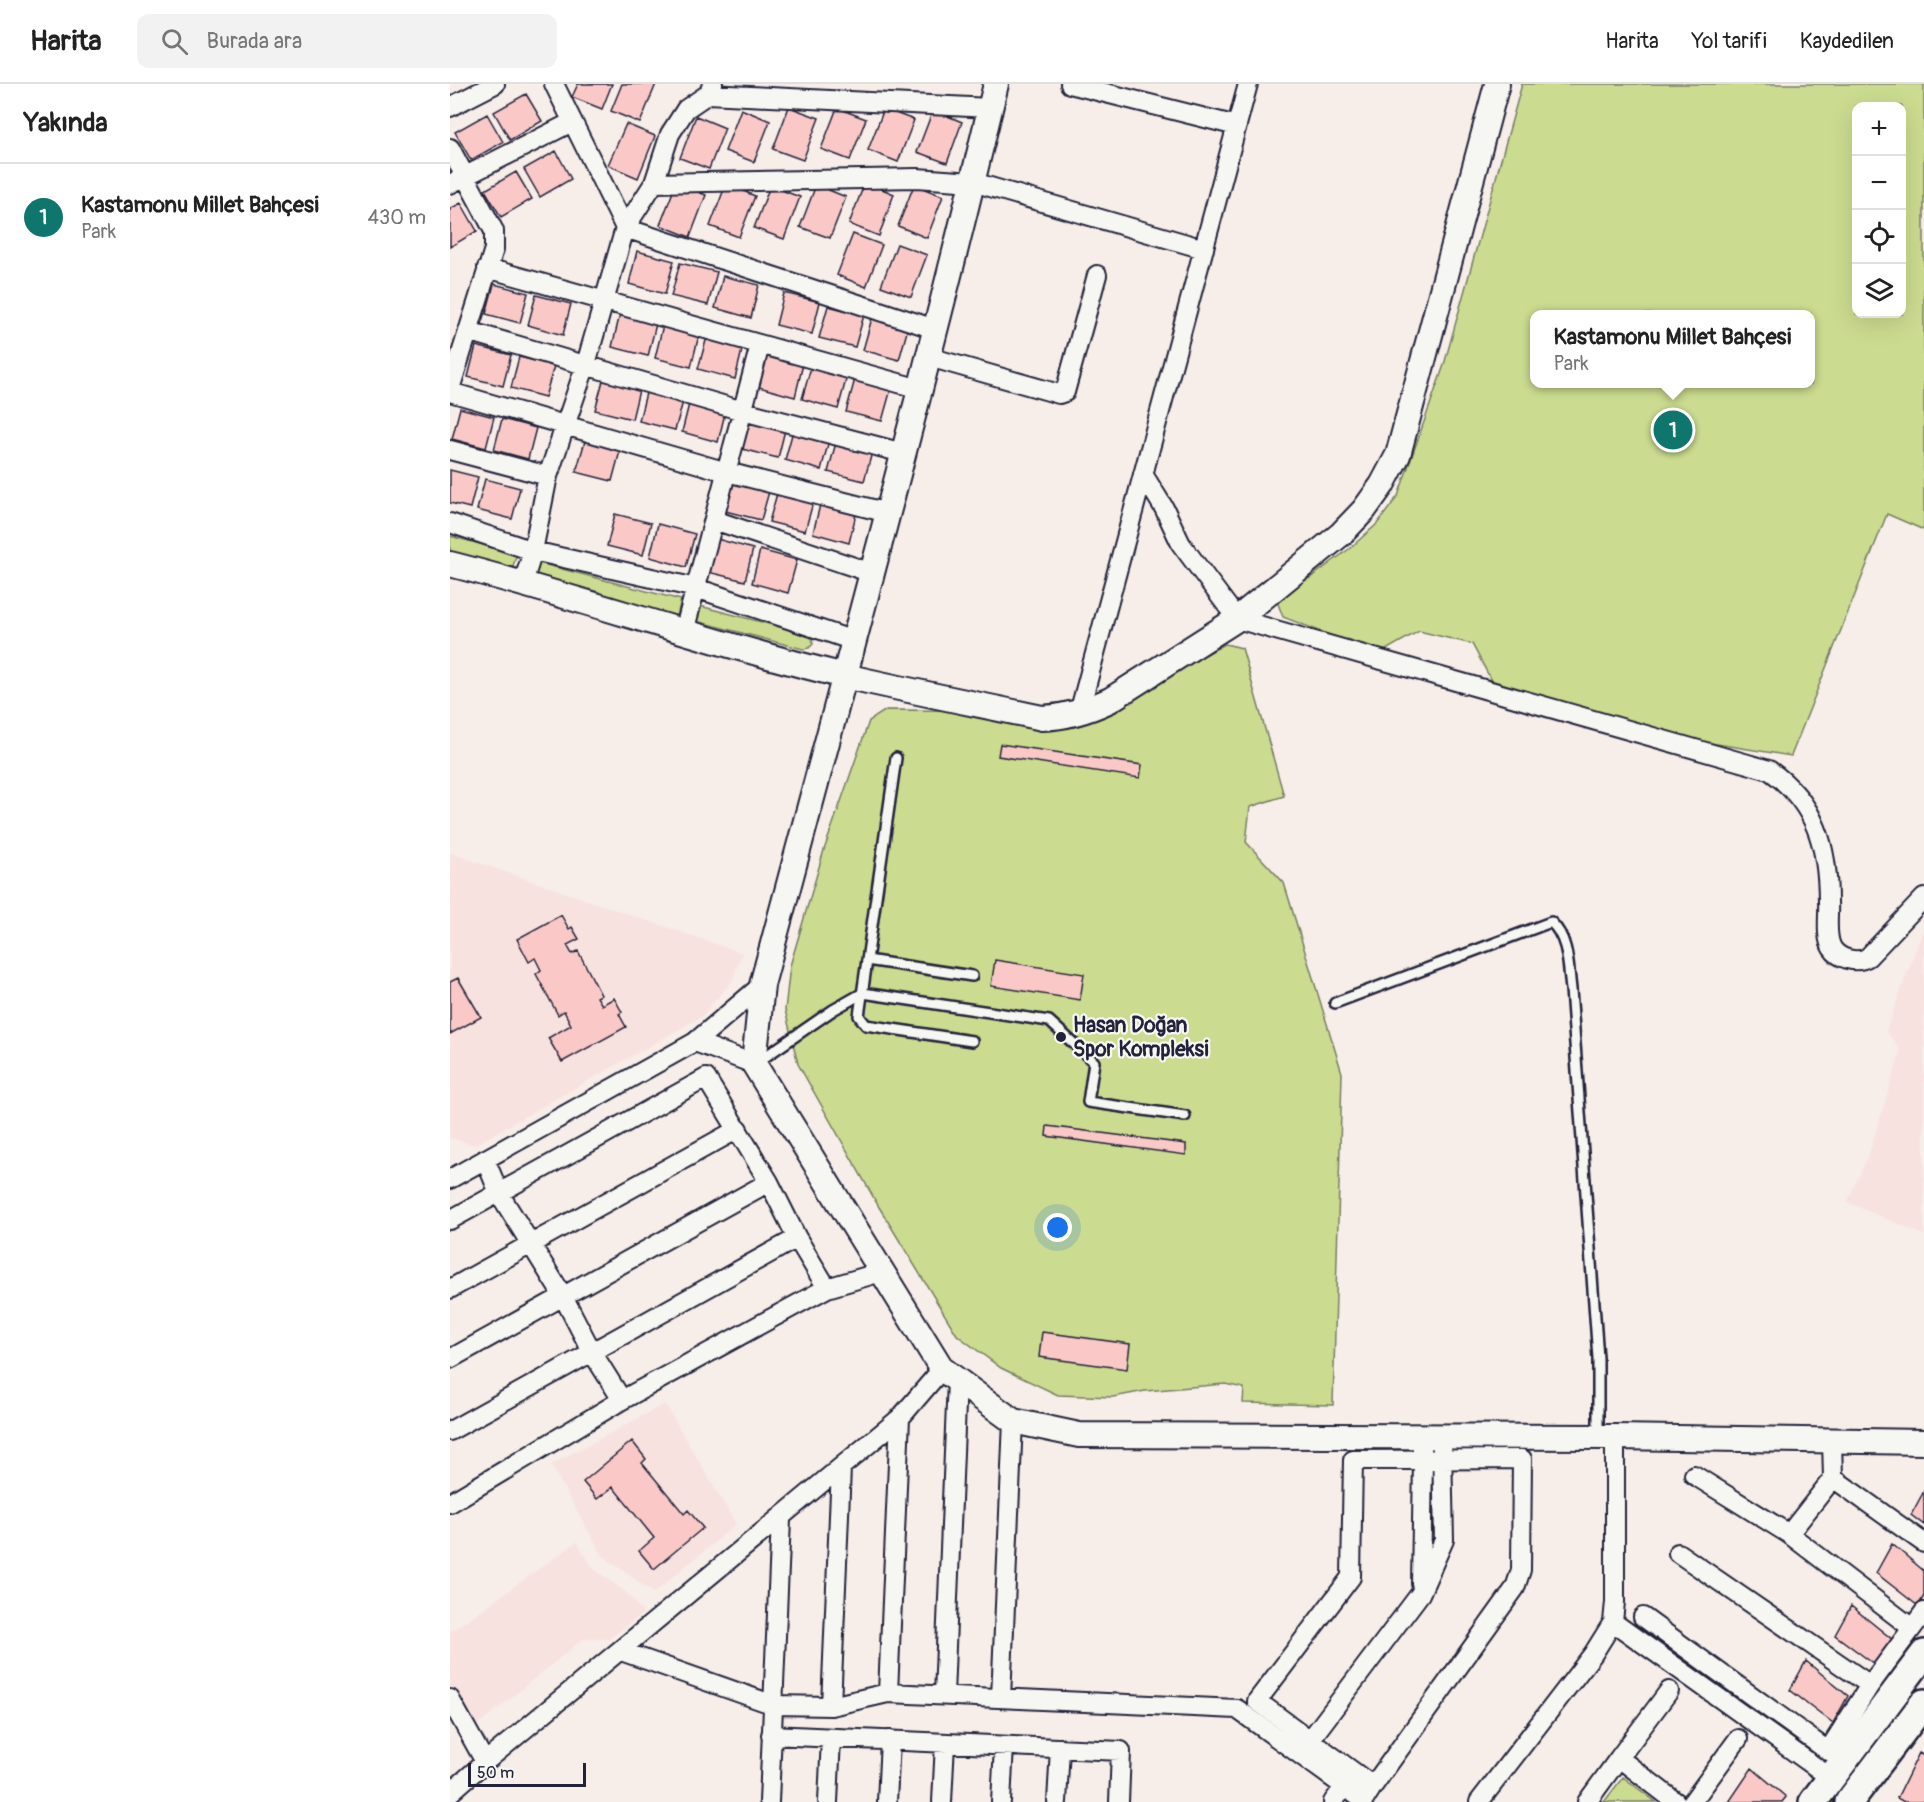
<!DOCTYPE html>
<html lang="tr">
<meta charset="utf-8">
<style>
body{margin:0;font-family:Pangolin,sans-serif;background:#f2f2f2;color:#222}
.controls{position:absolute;right:18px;top:18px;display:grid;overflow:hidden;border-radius:12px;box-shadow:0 6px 24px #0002}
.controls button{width:54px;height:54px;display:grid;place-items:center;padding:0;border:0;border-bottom:2px solid #e0e0e0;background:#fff;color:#222;font:30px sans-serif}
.scale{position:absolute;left:18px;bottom:15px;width:118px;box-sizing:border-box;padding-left:6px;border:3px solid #22223b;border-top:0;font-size:16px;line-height:21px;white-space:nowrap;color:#22223b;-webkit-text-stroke:4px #f6f6f2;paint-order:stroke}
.you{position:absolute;left:608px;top:1144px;width:21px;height:21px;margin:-15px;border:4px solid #fff;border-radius:50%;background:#1a73e8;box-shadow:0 0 0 9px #1a73e833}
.badge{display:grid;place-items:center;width:39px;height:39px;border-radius:50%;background:#0f766e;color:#fff;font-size:20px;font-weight:700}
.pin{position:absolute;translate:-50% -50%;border:3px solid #fff;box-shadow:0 2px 6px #0006}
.popup{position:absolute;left:1080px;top:226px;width:285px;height:78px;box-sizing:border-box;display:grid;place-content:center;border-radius:12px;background:#fff;filter:drop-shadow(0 2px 4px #0005);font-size:20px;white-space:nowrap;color:#767676}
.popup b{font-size:22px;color:#222}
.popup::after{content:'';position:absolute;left:50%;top:100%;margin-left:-12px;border:12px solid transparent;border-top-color:#fff}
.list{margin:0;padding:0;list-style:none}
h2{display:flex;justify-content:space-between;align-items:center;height:78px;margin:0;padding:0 24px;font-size:26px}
h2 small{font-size:20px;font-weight:400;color:#767676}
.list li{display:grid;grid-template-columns:39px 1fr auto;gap:18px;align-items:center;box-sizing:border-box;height:108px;padding:0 24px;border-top:2px solid #e0e0e0}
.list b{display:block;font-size:22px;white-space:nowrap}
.list p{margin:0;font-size:20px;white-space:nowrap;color:#767676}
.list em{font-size:20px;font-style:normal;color:#767676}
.icon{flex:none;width:33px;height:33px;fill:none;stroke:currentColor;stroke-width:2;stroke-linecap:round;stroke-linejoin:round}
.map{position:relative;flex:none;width:1474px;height:1718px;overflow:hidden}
header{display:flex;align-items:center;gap:36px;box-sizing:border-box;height:84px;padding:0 30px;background:#fff;border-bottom:2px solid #e0e0e0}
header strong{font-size:28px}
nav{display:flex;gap:33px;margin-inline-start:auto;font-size:21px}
.search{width:420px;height:54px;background:#f2f2f2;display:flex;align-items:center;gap:15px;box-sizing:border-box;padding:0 21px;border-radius:12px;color:#767676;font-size:22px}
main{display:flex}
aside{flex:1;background:#fff}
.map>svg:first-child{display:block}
.built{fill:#f8e2df}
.green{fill:#cbdb8f;stroke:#767e65;stroke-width:1.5;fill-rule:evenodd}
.building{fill:#fac9c7;stroke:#22223b;stroke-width:1.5}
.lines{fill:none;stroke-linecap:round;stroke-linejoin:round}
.service-casing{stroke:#22223b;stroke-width:14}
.minor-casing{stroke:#22223b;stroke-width:22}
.tertiary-casing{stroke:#22223b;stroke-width:28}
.secondary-casing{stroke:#22223b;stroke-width:32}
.service{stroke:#f6f6f2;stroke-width:9}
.minor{stroke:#f6f6f2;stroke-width:18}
.tertiary{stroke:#f6f6f2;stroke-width:24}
.secondary{stroke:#f6f6f2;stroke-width:27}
.poi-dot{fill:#22223b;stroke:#f6f6f2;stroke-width:2}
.labels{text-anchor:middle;stroke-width:4.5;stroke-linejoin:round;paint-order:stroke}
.poi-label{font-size:21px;font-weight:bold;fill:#22223b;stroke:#f6f6f2;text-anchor:start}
</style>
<header>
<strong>Harita</strong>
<div class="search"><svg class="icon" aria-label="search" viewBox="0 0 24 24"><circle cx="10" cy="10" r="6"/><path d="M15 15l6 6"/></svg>Burada ara</div>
<nav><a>Harita</a><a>Yol tarifi</a><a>Kaydedilen</a></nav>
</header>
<main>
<aside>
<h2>Yakında<small></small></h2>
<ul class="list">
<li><span class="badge">1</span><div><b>Kastamonu Millet Bahçesi</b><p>Park</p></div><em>430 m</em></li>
</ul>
</aside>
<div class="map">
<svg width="1474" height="1718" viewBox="0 0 1474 1718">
<rect width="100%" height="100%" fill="#f7ede9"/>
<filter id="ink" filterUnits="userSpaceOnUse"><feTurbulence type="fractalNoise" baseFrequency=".0167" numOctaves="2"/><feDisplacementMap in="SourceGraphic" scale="12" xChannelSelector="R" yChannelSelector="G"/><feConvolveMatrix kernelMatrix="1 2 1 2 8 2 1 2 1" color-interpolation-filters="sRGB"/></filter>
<g filter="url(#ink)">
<!-- built -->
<path class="built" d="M0 769 292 869 282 897 251 933 24 1061 0 1054Z
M1474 843V1151L1397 1118 1419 1070 1451 966 1436 947Z
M215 1320 286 1440 204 1509 153 1472 101 1381Z
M127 1458 143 1484 178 1510 193 1529 159 1555H133L20 1647 0 1612V1548Z"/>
<!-- green -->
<path class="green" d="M1072 0H1474V446L1437 430 1341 672 1217 652 1047 607 1022 560 969 547 929 570 833 533 825 512 860 494 899 465 927 440 948 412 994 281ZM1406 22H1452V230H1406ZM1085 230H1361V300H1085Z
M0 452 67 470 62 485 0 469Z
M89 479 231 516 227 532 84 494Z
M250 522 357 550 362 554 363 560 359 564 353 565 246 537Z
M775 560 792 564 834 712 800 723 796 758 834 799 892 989 883 1321 793 1319 794 1304 775 1300 695 1307 663 1313 608 1311 551 1284 507 1251 429 1123 348 980 335 926 340 882 374 766 419 637 436 626 652 627Z
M1173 1693 1206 1718H1154Z"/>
<!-- building -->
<path class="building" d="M128 0H162L152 25 122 13Z
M172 0H206L190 39 161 27Z
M76 10 92 37 60 56 44 28Z
M339 23 369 34 353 76 323 65Z
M387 24 416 35 400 76 371 65Z
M291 25 320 37 304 78 275 67Z
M434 25 464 36 448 78 418 66Z
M483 26 512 38 497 79 467 68Z
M37 30 53 58 21 76 5 48Z
M246 32 275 44 259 85 230 74Z
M176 40 205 52 188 94 158 81Z
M106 67 121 95 90 113 74 85Z
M66 88 82 115 51 133 35 106Z
M415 98 444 110 429 152 399 140Z
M226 100 256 111 240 153 210 141Z
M276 100 305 112 289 153 260 142Z
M366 101 396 113 380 154 350 143Z
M464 101 493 112 477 154 448 142Z
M320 102 350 113 334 155 304 144Z
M11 119 27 147 0 163V125Z
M403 150 432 161 416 203 387 191Z
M447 160 477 171 461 213 431 202Z
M187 167 224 177 215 210 179 200Z
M230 179 267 188 258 221 221 212Z
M273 192 309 201 301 234 265 224Z
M44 200 78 209 70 239 36 230Z
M334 209 370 218 362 250 326 241Z
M86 211 121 220 113 251 78 241Z
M378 222 414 231 405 263 369 254Z
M170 230 206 240 198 272 162 263Z
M422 234 458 244 449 276 413 266Z
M213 241 249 251 241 283 205 274Z
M257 253 293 262 285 295 248 285Z
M26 262 61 271 53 302 18 293Z
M317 271 353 280 345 313 309 303Z
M69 273 104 282 95 313 61 304Z
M361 283 397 292 388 325 352 315Z
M154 293 190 302 182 335 145 326Z
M405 295 441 305 432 337 396 328Z
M197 305 234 314 225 346 189 337Z
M240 316 276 325 268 358 232 348Z
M10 324 44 333 36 364 2 355Z
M300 332 336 342 328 374 292 365Z
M52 335 86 344 78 375 44 366Z
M344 343 380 353 371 386 335 376Z
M387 355 423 365 414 397 378 388Z
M135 357 170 367 162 397 126 388Z
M0 386 28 393 20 424 0 419Z
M284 394 320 404 311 436 275 427Z
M35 395 70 404 62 435 27 426Z
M328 406 364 415 355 447 319 438Z
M371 417 407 426 399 459 363 449Z
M165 430 201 439 193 471 157 462Z
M208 440 245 450 236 483 200 473Z
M267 455 303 465 295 497 258 488Z
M310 466 347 476 338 509 302 499Z
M550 660 692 681 690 694 548 672Z
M111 831 119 845 122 843 129 855 117 861 122 870 128 867 151 911 147 913 152 921 164 914 172 928 169 930 176 943 112 978 98 954 121 941 114 927 108 931 86 890 91 886 85 874 79 878 67 855Z
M545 876 634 890 630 916 541 902Z
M8 894 31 933 0 950V898Z
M597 1042 736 1060V1071L596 1052Z
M592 1248 680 1260 677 1285 589 1273Z
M182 1357 196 1375 192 1379 234 1430 238 1426 253 1444 204 1485 189 1467 204 1454 163 1403 147 1415 133 1398Z
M1474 1407V1441L1461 1431Z
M1442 1460 1474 1487V1512L1468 1522 1426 1489Z
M1401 1522 1443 1556 1428 1583 1385 1551Z
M1356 1577 1398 1612 1383 1639 1340 1606Z
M1469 1669 1474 1672V1718H1454L1447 1714Z
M1302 1684 1336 1713 1332 1718H1279Z"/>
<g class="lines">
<!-- service casing -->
<g class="service-casing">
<path id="service" d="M446 674 409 932 416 941 522 957
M417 876 522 892
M885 919 1101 838C1119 855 1118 882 1121 905L1148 1274V1351
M309 977 383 926 413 909 599 937 644 978 638 1018 735 1032"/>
</g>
<!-- minor casing -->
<g class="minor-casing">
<path id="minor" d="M104 0 175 144 485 245
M620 0 787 42
M258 10 540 24
M0 23 45 0
M0 64 44 147V165L0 305
M204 99 467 94 523 98 754 165
M0 100 122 38
M37 184 470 305
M18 247 293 327 453 369
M479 273 609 310 615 308 647 191
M0 308 277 388 438 429
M0 366 98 392
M693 390 714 424 731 460 787 535 1319 686C1366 719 1378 763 1378 818 1379 832 1375 852 1382 864 1389 875 1407 880 1418 873L1474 814
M264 436 422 489
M0 439 83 467 246 504 404 557
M73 499 83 467 98 392 136 280 175 144 204 99 220 50 236 25 258 10 263 0
M234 548 310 261
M629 629 798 0
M245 958 304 980
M35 1075 49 1109 113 1212 142 1268 172 1316
M0 1095 245 958 312 901
M0 1136 256 994 319 1098 347 1154 377 1204
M0 1205 288 1045
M0 1275 319 1098
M0 1347 347 1154
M1244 1391 1339 1450 1462 1544
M1383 1394 1474 1459
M0 1419 172 1316 377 1204 431 1188
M1339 1450 1383 1394 1382 1356
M1228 1469 1420 1601
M971 1500 973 1376 972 1365
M1193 1533 1378 1667 1420 1601 1474 1528
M1163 1538 1381 1694
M171 1567 324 1621 381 1622 438 1609 787 1625 913 1716
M438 1609 450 1334
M494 1611 507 1296
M551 1614 563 1337
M0 1615 35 1678
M381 1622 391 1384
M321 1651 671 1667 669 1718
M860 1656 970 1510 994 1456 992 1364
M1169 1674 1219 1607
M0 1709 35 1678 450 1334 492 1285
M319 1718 331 1435
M378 1718 381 1654
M437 1718 440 1656
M492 1718 495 1659
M551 1718 554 1662
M607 1718 610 1664
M883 1718 895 1702
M913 1718 923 1702 1065 1504 1071 1486 1072 1375 903 1376 901 1493 807 1617 923 1702
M1029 1718 1143 1570 1163 1538 1165 1518V1353
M1137 1718 1169 1674 1226 1718
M1242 1718 1288 1655"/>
</g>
<!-- tertiary casing -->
<g class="tertiary-casing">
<path id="tertiary" d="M546 0C474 302 392 601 312 901L304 980 492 1285 563 1337 629 1351 1165 1353 1474 1358
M0 480C133 514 262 560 395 592 460 607 526 620 592 634 617 633 637 627 660 616L787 535 891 450 914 426 932 401 948 371 1047 0"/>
</g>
<!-- secondary casing -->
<g class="secondary-casing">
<path id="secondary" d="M1363 1718 1474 1570
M1399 1718 1474 1619"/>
</g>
<!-- service -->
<use href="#service" class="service"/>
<!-- minor -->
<use href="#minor" class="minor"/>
<!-- tertiary -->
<use href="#tertiary" class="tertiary"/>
<!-- secondary -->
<use href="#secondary" class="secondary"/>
</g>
</g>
<!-- markers -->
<circle class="poi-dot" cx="611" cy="953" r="6"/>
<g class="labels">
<!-- poi labels -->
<g class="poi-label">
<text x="623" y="948">Hasan Doğan<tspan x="623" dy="24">Spor Kompleksi</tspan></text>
</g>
</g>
</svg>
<div class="controls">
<button>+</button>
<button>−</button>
<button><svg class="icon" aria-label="locate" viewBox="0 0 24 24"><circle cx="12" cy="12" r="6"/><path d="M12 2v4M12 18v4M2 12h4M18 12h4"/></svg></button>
<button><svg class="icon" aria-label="layers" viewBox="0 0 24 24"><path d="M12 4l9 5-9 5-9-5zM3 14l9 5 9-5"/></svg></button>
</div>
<div class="scale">50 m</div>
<div class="you"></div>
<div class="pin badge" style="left:1223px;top:346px">1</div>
<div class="popup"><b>Kastamonu Millet Bahçesi</b>Park</div>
</div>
</main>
